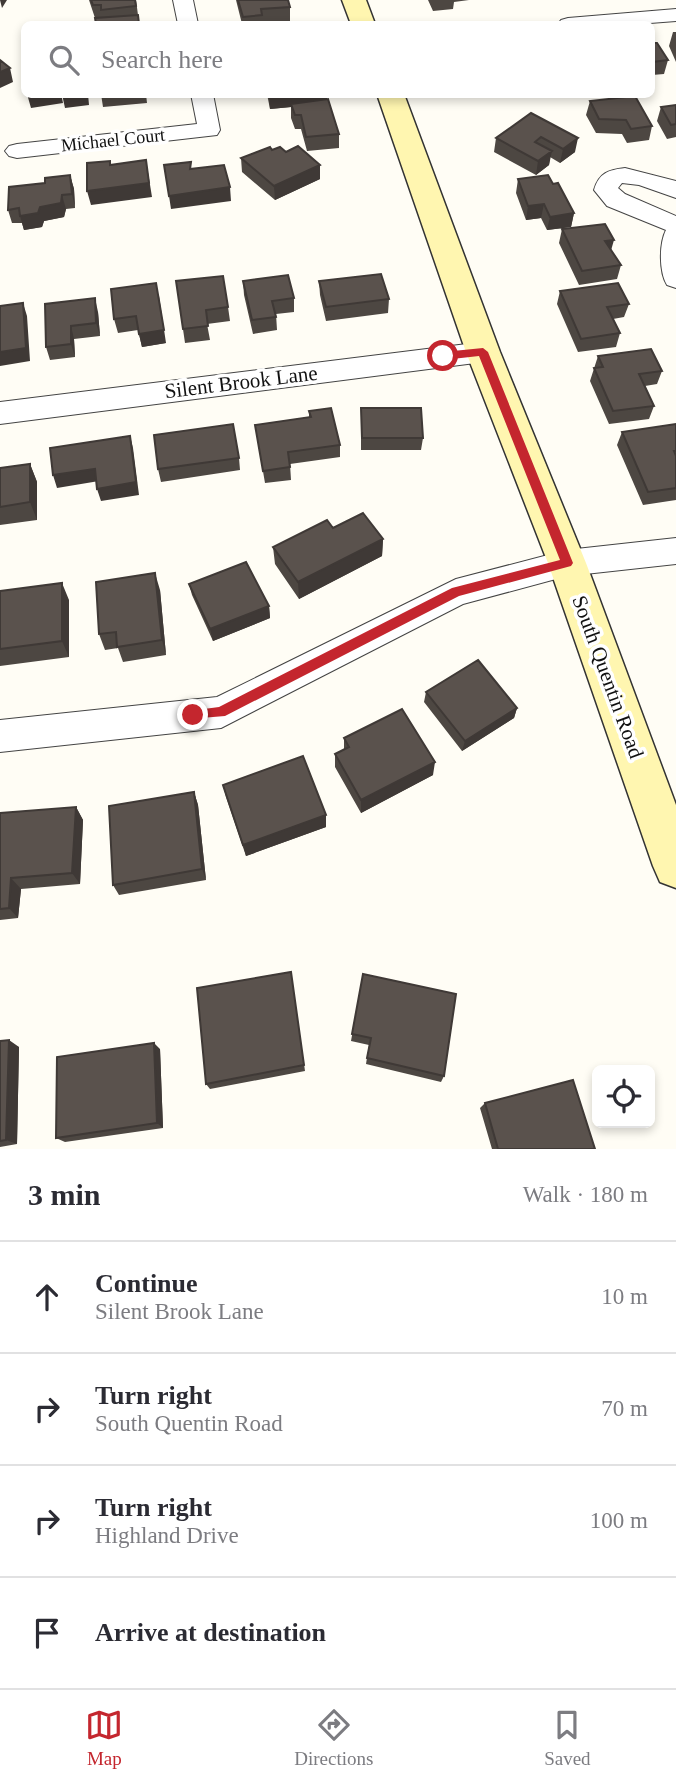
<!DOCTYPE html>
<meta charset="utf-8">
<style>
body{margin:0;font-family:Georgia,serif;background:#f2f2f3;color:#2b2b33}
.controls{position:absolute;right:21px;bottom:21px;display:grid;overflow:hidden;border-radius:10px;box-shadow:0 4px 10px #0003}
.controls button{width:63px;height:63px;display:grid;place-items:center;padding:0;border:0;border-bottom:2px solid #e1e1e2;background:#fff;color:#2b2b33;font:35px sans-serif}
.stop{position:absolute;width:21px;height:21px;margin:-16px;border:5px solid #c4262e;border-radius:50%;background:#fff}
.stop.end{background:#c4262e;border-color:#fff;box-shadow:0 2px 7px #0008}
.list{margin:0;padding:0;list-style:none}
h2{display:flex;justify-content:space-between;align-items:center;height:91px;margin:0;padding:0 28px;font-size:30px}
h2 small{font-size:23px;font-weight:400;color:#7c7c81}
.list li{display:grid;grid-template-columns:46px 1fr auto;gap:21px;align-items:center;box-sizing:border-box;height:112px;padding:0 28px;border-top:2px solid #e1e1e2}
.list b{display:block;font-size:26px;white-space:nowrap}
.list p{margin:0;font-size:23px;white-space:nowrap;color:#7c7c81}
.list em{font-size:23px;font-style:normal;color:#7c7c81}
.icon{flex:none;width:38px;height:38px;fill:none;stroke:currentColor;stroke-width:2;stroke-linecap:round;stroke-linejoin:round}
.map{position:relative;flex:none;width:676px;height:1149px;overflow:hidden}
.search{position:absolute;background:#fff;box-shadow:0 4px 10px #0003;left:21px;right:21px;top:21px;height:77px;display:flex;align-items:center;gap:18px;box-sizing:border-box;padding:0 24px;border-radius:10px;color:#7c7c81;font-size:26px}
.sheet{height:539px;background:#fff}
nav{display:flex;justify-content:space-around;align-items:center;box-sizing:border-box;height:98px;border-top:2px solid #e1e1e2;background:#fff;font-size:19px;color:#7c7c81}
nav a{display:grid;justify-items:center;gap:4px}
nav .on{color:#c4262e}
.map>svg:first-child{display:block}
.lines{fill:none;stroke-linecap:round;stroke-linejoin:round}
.minor-casing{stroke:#444;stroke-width:2}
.secondary-casing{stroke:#333;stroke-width:3}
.minor{fill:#fff;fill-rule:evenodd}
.secondary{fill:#fff6b0;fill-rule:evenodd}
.wall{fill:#4d4742}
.shaded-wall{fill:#3f3936}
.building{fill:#5a524d;stroke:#3f3936;stroke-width:2}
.route{fill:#c4262e}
.labels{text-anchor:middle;stroke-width:7;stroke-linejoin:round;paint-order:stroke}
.far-street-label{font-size:18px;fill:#111;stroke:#fff}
.street-label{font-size:21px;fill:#111;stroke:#fff}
</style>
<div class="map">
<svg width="676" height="1149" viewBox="0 0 676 1149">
<rect width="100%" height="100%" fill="#fffdf5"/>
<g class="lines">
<!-- minor casing -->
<g class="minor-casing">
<path id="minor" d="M173 0H193L198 24H178Z
M676 9V21L637 24H558L561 20 568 18Z
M191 94H213L220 130 217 135 17 158 9 156 5 151 9 146 17 144 197 124Z
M625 168 676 181V198L639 185 622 183 618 188 625 194 676 216V288L667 285C659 272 659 244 666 230L607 206 594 190C599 173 608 170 625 168Z
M483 342 493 345 497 352 493 359 483 362 0 424V402Z
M676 538V564L567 576 463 604 221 728 0 752V720L217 697 456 579 567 550Z"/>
</g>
<!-- secondary casing -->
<g class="secondary-casing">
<path id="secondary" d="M342 0H366L375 24H351Z
M377 94H404L500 352 586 563 676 805V888L660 882 653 866 548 563 466 352Z"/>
</g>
<!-- minor -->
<use href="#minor" class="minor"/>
<!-- secondary -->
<use href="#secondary" class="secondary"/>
</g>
<!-- wall -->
<path class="wall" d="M89 0H136L138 15 95 18Z
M236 0H288L290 7V21L263 23V24H242Z
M428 0H469L454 2 453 9 433 11Z
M673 32H676V62L669 46Z
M652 43 668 60 664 74 652 75Z
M101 94H146L147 103 103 107Z
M267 94H327V99L339 134V148L307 151 301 129H295L291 118V107L270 109Z
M590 101 652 126 649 140 627 143 622 134 596 133 586 115Z
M676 105V137L667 139 657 121 661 107Z
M531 113 575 152 560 163 550 157 549 165 536 175 494 152 496 138Z
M272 150 286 152 320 165V179L275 200 242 172 241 158Z
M70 175 74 189 75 208 66 209 64 217 44 221 42 227 24 230 22 223H12L8 210 45 183Z
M518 179 553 184 574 213 571 227 547 230 541 218 526 220 516 193Z
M562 229 611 250 621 265 617 279 579 285 559 243Z
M176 281 228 307 230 321 207 324 210 340 185 343Z
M243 281 294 298V312L276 314 277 330 253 334 244 295Z
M319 281 389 299 388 313 326 321 320 295Z
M111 289 166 343 142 347 138 330 118 333 114 319Z
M560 291 629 304 624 317 613 319 620 333 616 347 578 352 557 304Z
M45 304 98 312 100 336 74 339 75 357 50 360 46 347Z
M598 356 662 371 657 384 645 386 654 406 649 419 609 424 590 381Z
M361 408 423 438 421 450H361Z
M309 411 340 445V457L290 464 291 480 265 483 255 425 309 417Z
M676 424V500L643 505 617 445 622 432Z
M239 458 240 470 161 482 158 469Z
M30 464 37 482V520L0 525V468Z
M333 528 383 539 382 556 299 599 275 564 273 547Z
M189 584 269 606 270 618 213 641 192 595Z
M160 590 166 655 123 662 118 648 105 650 99 634Z
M0 591 69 600V657L0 666Z
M426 692 517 708 514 718 462 751 424 702Z
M344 738 433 775 361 813 335 767V754L344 750Z
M223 785 326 827 246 856 226 797Z
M194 792 198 805 206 880 119 895 113 885Z
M76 807 83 820 80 884 21 889 18 918 0 920V813Z
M291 972 305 1071 210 1089 206 1084Z
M363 974 444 1076 441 1082 366 1064 369 1045 351 1041Z
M0 1041 19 1047 17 1144 0 1147Z
M160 1049 163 1128 65 1142 56 1138Z
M485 1103 595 1149H492L480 1108Z"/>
<!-- shaded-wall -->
<path class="shaded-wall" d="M0 0H7L2 8Z
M10 68 13 82 0 88V72Z
M27 94H61L63 103 31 108Z
M62 94H88L89 105 65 108Z
M277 94H327V102L291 104V107L270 109 269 95Z
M578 138 575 152 560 163 563 149Z
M552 151 549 165 536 175 538 161Z
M146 160 152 197 91 205 87 191Z
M320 165V179L275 200 274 186Z
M70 175 74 189 75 208 72 194Z
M230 187 231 201 171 209 169 196Z
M62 195 66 209 64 217 44 221 42 227 24 230 20 216 40 207Z
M544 204 541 218 526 220 528 206Z
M574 213 571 227 547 230 550 217Z
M614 240 610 254 605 241Z
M159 296 166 343 142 347 139 334Z
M95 298 98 312 100 336 96 323Z
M23 303 27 316 30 361 0 366V352Z
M71 326 74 339 75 357 71 344Z
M130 436 133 448 139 495 101 501 97 489Z
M30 464 37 482V520L30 502Z
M95 469 99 481 57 488 53 475Z
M383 539 382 556 299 599 298 582Z
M155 573 160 590 166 655 162 640Z
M62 583 69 600V657L62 641Z
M269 606 270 618 213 641 210 629Z
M517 708 514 718 462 751 465 741Z
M435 762 433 775 361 813V800Z
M194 792 198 805 206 880 202 869Z
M76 807 83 820 80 884 72 873Z
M326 815V827L246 856 243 845Z
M11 878 21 889 18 918 9 908Z
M9 1040 19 1047 17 1144 6 1140Z
M154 1043 160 1049 163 1128 157 1123Z"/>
<!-- building -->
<path class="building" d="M91 0H135L136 6 101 10V5H93Z
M238 0H288L290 7 261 9 262 15 243 17Z
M138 15 139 24H96L95 18Z
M652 43H657L668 60 652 62Z
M0 60 10 68 0 72Z
M635 96 652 126 631 129 626 120 599 119 590 101Z
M328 99 339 134 306 137 301 115H295L291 104Z
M676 105V124L671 125 661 107Z
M531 113 578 138 563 149 541 137 535 142 552 151 538 161 496 138Z
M298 146 320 165 274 186 241 158 270 147 272 150 280 147 286 152Z
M146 160 149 183 87 191V163L110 161V165Z
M191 162 190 169 224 165 230 187 169 196 164 165Z
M70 175 72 194 62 195 61 203 40 207 38 213 20 216 19 208 8 210 9 187 45 183V178Z
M548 175 553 184 558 183 574 213 550 217 544 204 528 206 518 179Z
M605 224 614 240 605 241 621 265 582 271 562 229Z
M381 274 389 299 326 307 319 281Z
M288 275 294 298 272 301 276 317 252 320 243 281Z
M223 276 228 307 206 310 208 326 183 329 176 281Z
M156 283 164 330 139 334 136 316 114 319 111 289Z
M618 283 629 304 607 307 620 333 581 339 560 291Z
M95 298 96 323 71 326V344L46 347 45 304Z
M23 303 26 348 0 352V306Z
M651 349 662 371 639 374 654 406 613 411 594 368 603 367 598 356Z
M331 408 340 445 288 452 290 467 263 471 255 425 311 417 309 411Z
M361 408H421L423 438H362Z
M233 424 239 458 158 469 154 435Z
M676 424V451H674L676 456V488L648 492 622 432Z
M130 436 136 482 97 489 95 469 53 475 50 448Z
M30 464V502L0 507V468Z
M363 513 383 539 298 582 273 547 327 520 333 528Z
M246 562 269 606 210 629 189 584Z
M155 573 162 640 117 647 116 632 99 634 96 582Z
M62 583V641L0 649V591Z
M478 660 517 708 465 741 426 692Z
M402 709 435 762 361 800 335 754 349 747 344 738Z
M303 756 326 815 243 845 223 785Z
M194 792 202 869 113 885 109 806Z
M76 807 72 873 11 878 9 908 0 909V813Z
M291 972 304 1065 206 1084 197 988Z
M363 974 456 994 444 1076 367 1058 371 1038 352 1034Z
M9 1040 6 1140 0 1141V1041Z
M154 1043 157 1123 56 1138 57 1057Z
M573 1080 595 1149H498L485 1103Z"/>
<!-- route -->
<path class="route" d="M483 348 488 352 573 563 571 566 459 596 225 716 189 719V711L219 707 452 588 560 560 479 356 443 360 438 356 443 352Z"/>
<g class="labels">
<!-- far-street labels -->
<g class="far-street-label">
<text transform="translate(113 140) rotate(-6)" y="6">Michael Court</text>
</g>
<!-- street labels -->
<g class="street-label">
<text transform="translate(241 382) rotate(-7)" y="7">Silent Brook Lane</text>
<text transform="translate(608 677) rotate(70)" y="7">South Quentin Road</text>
</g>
</g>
</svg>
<div class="controls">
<button><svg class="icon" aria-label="locate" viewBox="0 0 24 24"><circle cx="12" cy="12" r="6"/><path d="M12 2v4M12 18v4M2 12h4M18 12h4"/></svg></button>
</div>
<div class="stop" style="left:443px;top:356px"></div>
<div class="stop end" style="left:193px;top:715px"></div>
<div class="search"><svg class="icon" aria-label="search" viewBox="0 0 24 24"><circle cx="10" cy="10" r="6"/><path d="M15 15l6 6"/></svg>Search here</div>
</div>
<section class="sheet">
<h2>3 min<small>Walk · 180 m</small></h2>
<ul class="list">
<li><svg class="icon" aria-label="ahead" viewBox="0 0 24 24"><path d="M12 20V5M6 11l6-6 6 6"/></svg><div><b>Continue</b><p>Silent Brook Lane</p></div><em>10 m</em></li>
<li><svg class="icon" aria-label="right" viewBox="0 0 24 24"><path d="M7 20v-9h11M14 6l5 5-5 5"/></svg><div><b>Turn right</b><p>South Quentin Road</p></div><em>70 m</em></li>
<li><svg class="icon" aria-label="right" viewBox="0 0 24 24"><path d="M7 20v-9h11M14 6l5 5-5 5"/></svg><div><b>Turn right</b><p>Highland Drive</p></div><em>100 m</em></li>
<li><svg class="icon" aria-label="arrive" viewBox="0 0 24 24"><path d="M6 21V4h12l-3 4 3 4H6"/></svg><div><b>Arrive at destination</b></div></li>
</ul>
</section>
<nav>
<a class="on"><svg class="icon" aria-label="map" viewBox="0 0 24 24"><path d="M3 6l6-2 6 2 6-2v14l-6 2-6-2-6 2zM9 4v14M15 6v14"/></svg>Map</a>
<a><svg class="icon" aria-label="directions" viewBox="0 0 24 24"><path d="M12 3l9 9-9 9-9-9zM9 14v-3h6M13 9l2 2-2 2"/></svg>Directions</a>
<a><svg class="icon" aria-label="saved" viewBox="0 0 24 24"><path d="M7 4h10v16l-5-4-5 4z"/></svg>Saved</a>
</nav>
